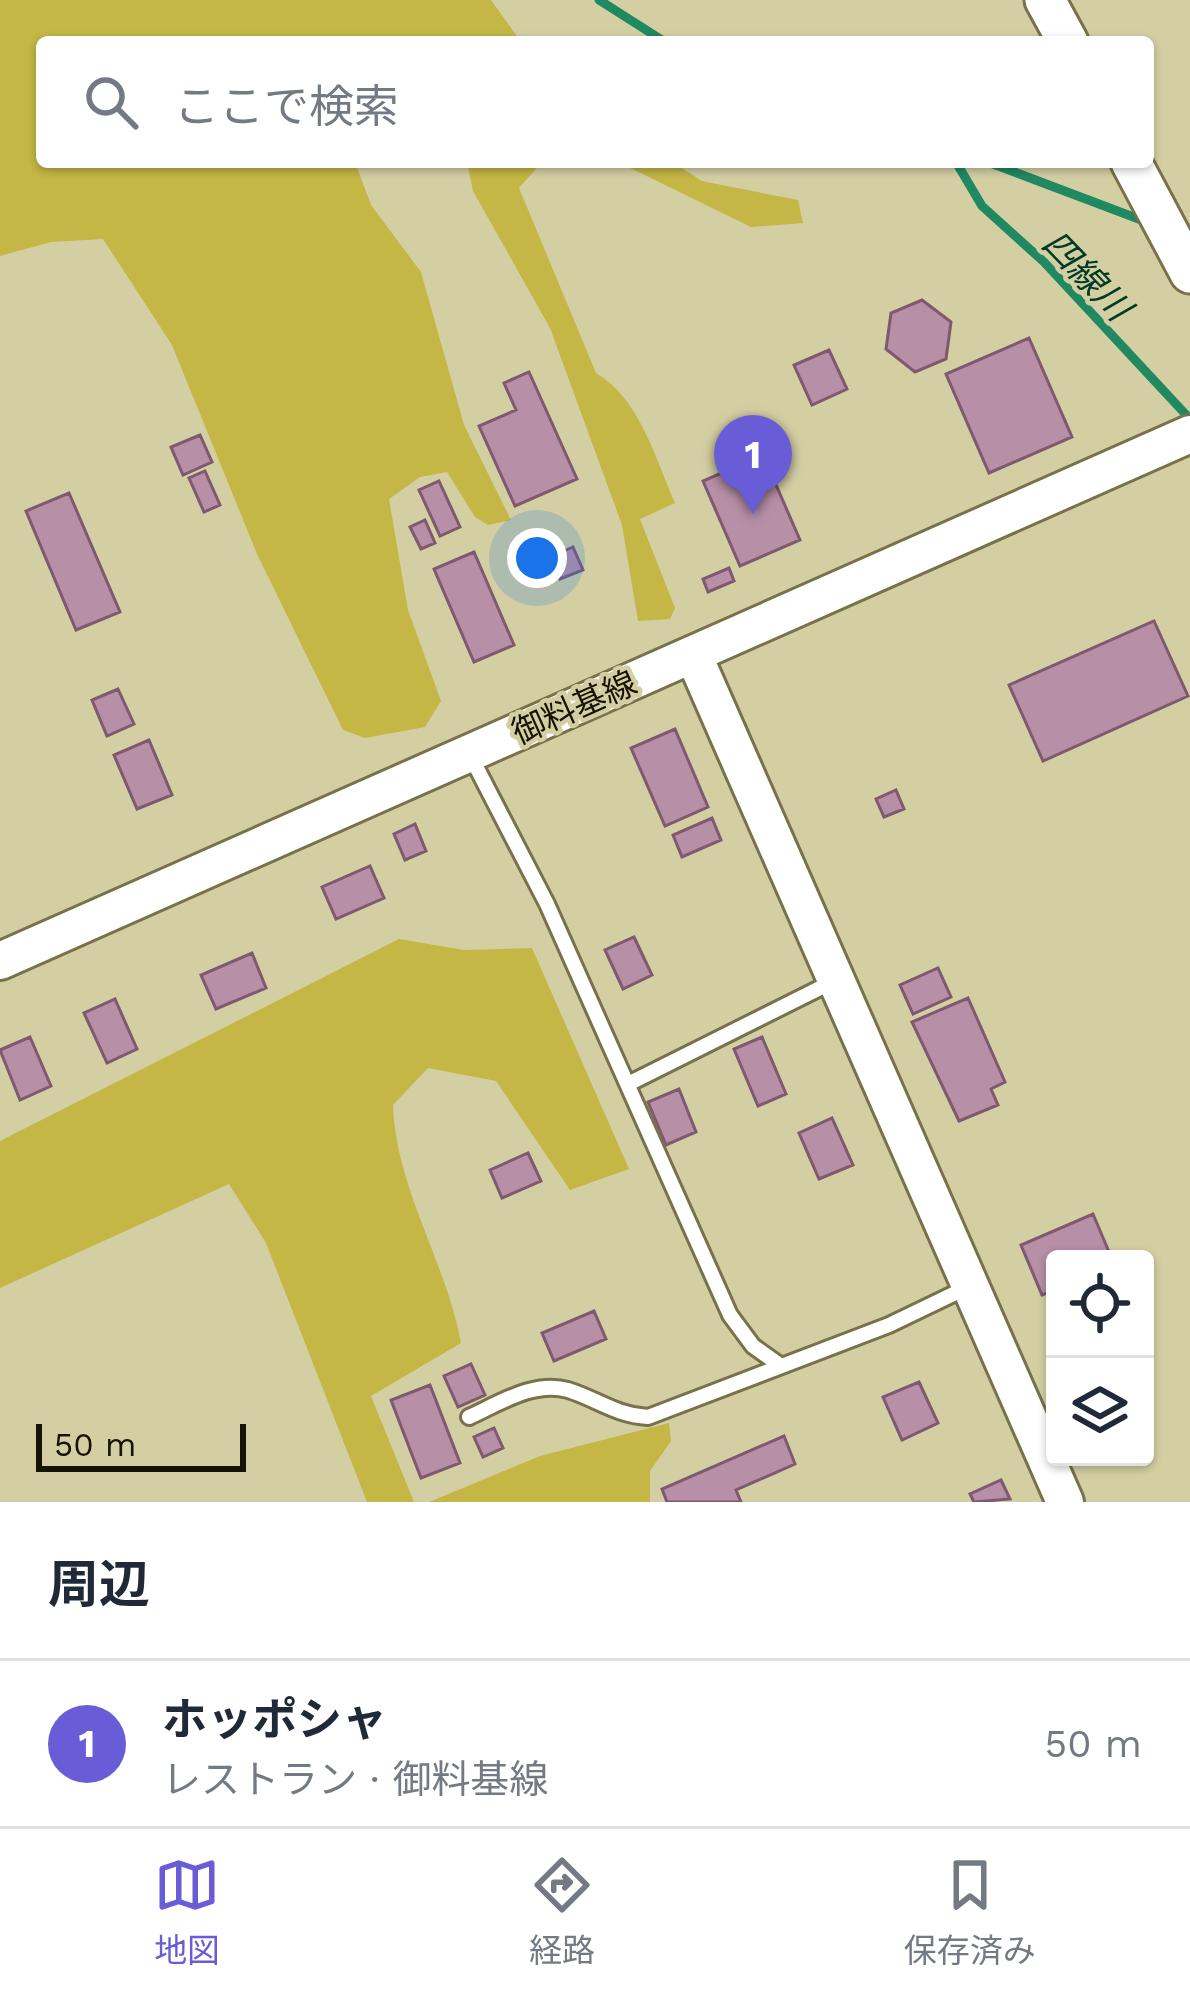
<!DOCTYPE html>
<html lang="ja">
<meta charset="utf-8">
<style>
body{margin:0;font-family:"Work Sans","Noto Sans JP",sans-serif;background:#f2f2f3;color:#1f2937}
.controls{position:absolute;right:36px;bottom:36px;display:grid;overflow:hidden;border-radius:12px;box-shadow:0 3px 9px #0004}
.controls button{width:108px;height:108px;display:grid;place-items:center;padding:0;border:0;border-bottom:3px solid #e0e1e3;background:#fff;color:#1f2937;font:60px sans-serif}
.scale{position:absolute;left:36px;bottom:30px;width:210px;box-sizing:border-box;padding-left:12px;border:6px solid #151304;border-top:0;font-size:33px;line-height:42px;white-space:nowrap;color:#151304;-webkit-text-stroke:9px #d4cfa3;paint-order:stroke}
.you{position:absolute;left:537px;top:558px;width:42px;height:42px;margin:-30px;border:9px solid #fff;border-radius:50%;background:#1a73e8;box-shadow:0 0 0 18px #1a73e833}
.badge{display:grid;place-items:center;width:78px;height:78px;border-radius:50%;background:#685dd7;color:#fff;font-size:39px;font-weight:700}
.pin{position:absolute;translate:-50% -99px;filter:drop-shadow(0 3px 6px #0008)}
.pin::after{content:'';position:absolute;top:63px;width:42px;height:36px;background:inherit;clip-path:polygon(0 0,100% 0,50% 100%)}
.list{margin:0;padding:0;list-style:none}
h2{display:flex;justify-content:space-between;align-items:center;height:156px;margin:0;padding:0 48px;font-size:51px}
h2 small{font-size:39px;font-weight:400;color:#747a83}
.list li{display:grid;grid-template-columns:78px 1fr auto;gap:36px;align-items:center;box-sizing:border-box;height:168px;padding:0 48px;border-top:3px solid #e0e1e3}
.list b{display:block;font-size:45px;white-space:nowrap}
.list p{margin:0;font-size:39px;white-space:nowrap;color:#747a83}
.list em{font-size:39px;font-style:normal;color:#747a83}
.icon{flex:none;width:66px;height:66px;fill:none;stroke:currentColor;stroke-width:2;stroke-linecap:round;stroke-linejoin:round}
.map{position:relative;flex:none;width:1190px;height:1502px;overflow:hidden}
.search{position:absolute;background:#fff;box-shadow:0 3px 9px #0004;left:36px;right:36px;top:36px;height:132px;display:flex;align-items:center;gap:30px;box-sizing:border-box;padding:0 42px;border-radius:12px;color:#747a83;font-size:45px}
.sheet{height:324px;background:#fff}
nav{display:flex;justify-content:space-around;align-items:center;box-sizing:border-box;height:168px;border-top:3px solid #e0e1e3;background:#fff;font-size:33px;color:#747a83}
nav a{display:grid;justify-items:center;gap:6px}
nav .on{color:#685dd7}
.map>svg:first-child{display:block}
.green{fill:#c4b745}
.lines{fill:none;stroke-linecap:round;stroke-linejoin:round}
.stream{stroke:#208962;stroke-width:9}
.building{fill:#b78fa7;stroke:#7e596f;stroke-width:3}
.service-casing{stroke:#77724a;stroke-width:20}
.tertiary-casing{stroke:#77724a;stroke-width:42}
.secondary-casing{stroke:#77724a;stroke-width:45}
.service{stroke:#fff;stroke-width:14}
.tertiary{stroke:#fff;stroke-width:36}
.secondary{stroke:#fff;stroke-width:39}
.labels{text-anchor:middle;stroke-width:9;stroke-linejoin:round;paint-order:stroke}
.street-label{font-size:33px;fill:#151304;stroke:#d4cfa3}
.water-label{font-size:36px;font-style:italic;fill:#003924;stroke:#d4cfa3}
</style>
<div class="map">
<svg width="1190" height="1502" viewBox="0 0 1190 1502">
<rect width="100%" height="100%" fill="#d4cfa3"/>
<!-- green -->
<path class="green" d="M0 0H491L521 42H42V162H355L371 205 421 272 464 425 511 520 488 525 475 517 447 472 420 477 389 499 408 610 441 701 425 727 365 738 343 730 257 554 172 345 103 239 51 242 0 256Z
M467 162H542L519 188 596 373C640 399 655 458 675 503L640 519 675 608 670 619 638 621 622 525 550 328 473 191Z
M618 162H672L702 181 798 200 803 223 751 227Z
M399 939 464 950 532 948 629 1169 570 1190 496 1081 428 1068 393 1105C396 1189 446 1261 461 1343L371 1396 414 1502H367L266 1243 229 1184 0 1288V1141Z
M669 1423 671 1441 650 1471V1502H429L540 1456Z"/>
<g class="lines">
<!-- stream -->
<path class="stream" d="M599 0 665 42
M956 162 982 206 1044 262 1190 419
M988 162 1144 221"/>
</g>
<!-- building -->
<path class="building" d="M922 300 951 322 946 359 915 372 886 349 891 313Z
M1029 338 1072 437 989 473 946 374Z
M829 350 847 389 812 405 794 365Z
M529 372 577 479 515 506 479 426 516 410 504 383Z
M200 435 212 462 183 475 171 447Z
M763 455 800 540 740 566 703 481Z
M205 471 220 505 204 512 189 478Z
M439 481 460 527 440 536 419 490Z
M69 493 120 612 76 630 26 511Z
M425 520 435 543 421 549 410 527Z
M573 547 583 570 560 579 551 557Z
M474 552 514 645 474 662 434 569Z
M729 568 734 581 708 592 703 579Z
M1154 621 1188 696 1043 761 1009 685Z
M118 689 134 724 107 736 92 700Z
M675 729 708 807 665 826 631 748Z
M149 740 172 795 137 809 114 755Z
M896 790 904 809 884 817 876 799Z
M712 818 721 840 682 857 673 835Z
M415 824 426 851 405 860 394 834Z
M370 866 384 898 336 919 322 887Z
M634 937 652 975 623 989 605 950Z
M252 953 266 988 216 1009 201 975Z
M938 968 951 997 913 1014 900 985Z
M968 998 1005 1082 991 1089 998 1105 959 1121 912 1022Z
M115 999 137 1049 107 1063 84 1013Z
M30 1037 51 1086 20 1100 0 1050Z
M762 1037 786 1094 758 1106 734 1049Z
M679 1089 696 1132 666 1145 648 1102Z
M832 1118 853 1165 819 1179 799 1133Z
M528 1153 541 1181 502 1198 490 1170Z
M1093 1214 1112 1259H1055V1290L1042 1295 1021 1245Z
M594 1311 606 1339 554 1361 542 1333Z
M471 1364 485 1395 458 1407 444 1376Z
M919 1382 938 1423 902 1440 883 1397Z
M430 1385 460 1463 421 1478 391 1400Z
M494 1428 503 1448 483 1457 474 1437Z
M784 1436 795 1464 736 1490 741 1502H667L662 1489Z
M1001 1480 1010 1499 974 1502 970 1494Z"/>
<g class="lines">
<!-- service casing -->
<g class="service-casing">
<path id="service" d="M470 755 547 904 730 1315 753 1346 781 1366
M628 1084 832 982
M469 1417C498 1404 534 1380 568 1390 597 1399 615 1415 648 1417L889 1325 970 1286"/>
</g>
<!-- tertiary casing -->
<g class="tertiary-casing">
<path id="tertiary" d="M693 654 1065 1502
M0 961 1190 434"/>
</g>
<!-- secondary casing -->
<g class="secondary-casing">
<path id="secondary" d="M1045 0 1068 42
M1131 162 1190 273"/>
</g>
<!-- service -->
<use href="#service" class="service"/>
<!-- tertiary -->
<use href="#tertiary" class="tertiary"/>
<!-- secondary -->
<use href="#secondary" class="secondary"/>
</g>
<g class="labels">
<!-- street labels -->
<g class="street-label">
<text transform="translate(574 707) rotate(-24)" y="12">御料基線</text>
</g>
<!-- water labels -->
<g class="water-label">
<text transform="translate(1087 275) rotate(46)" y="13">四線川</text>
</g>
</g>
</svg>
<div class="controls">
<button><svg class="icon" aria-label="locate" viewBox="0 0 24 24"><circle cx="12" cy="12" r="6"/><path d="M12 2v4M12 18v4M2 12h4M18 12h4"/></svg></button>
<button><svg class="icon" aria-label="layers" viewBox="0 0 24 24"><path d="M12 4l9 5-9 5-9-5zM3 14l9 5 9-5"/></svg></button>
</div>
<div class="scale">50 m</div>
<div class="you"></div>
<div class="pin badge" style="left:753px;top:514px">1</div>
<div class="search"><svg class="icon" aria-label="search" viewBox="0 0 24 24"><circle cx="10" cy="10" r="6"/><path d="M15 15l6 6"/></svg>ここで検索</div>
</div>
<section class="sheet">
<h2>周辺<small></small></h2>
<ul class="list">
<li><span class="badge">1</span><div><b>ホッポシャ</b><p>レストラン · 御料基線</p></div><em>50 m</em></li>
</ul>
</section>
<nav>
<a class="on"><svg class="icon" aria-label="map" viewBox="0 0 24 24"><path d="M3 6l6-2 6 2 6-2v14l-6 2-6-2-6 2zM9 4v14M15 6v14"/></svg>地図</a>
<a><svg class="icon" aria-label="directions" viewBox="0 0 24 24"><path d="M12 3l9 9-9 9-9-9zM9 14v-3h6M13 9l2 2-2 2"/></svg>経路</a>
<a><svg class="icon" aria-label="saved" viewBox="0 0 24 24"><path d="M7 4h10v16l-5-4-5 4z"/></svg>保存済み</a>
</nav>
